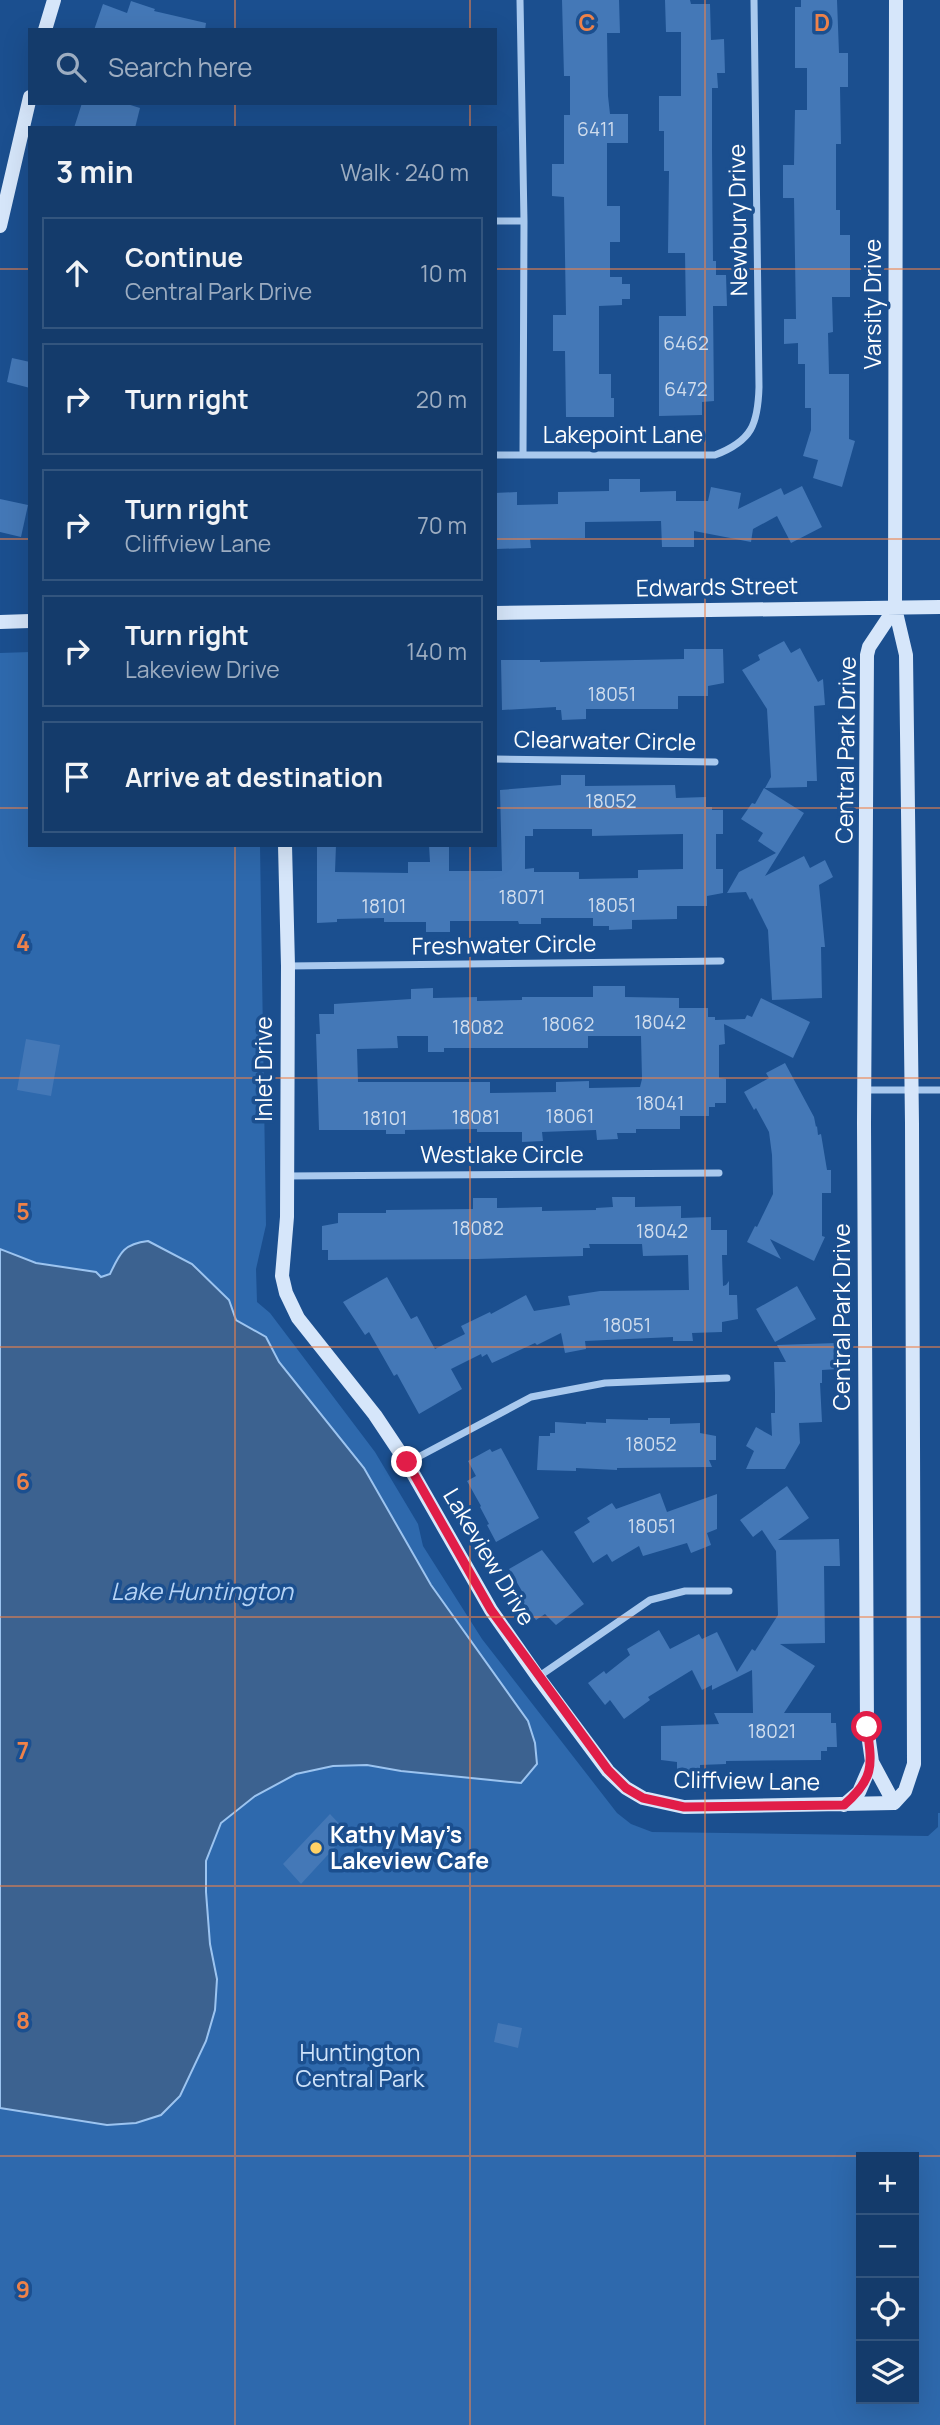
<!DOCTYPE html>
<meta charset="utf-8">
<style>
body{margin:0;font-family:Manrope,sans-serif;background:#214673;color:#f1f3f6}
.controls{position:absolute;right:21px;bottom:21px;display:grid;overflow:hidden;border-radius:0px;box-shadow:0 7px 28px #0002}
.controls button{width:63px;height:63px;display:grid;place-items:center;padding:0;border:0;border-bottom:2px solid #33557e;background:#143b6b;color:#f1f3f6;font:35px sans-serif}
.stop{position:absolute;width:21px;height:21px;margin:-16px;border:5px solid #e11d48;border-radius:50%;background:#fff}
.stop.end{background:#e11d48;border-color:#fff;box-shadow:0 2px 7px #0008}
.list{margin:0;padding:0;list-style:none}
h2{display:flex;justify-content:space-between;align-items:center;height:91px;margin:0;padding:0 28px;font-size:30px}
h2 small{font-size:23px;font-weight:400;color:#9dadc1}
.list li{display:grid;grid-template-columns:46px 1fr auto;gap:21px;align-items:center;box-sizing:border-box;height:112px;margin:0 14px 14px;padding:0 14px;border:2px solid #33557e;border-radius:0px}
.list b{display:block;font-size:26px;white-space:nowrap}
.list p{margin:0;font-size:23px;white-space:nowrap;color:#9dadc1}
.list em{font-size:23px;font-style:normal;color:#9dadc1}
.icon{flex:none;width:38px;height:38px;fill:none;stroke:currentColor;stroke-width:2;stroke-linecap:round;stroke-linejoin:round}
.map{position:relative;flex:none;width:940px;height:2425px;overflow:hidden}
.search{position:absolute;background:#143b6b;box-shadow:0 7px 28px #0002;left:28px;top:28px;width:469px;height:77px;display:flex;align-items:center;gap:18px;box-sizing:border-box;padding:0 24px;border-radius:0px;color:#9dadc1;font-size:26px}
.panel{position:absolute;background:#143b6b;box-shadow:0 7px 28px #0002;left:28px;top:126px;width:469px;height:721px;border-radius:0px}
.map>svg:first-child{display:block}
.green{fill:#2e69ad;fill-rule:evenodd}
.water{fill:#3c6290;stroke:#9cc4f0;stroke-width:2}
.building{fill:#4478b7;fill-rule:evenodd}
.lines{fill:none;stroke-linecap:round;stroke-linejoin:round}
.street{stroke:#a9c9ee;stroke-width:7}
.secondary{stroke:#d6e6fa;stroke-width:14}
.route{stroke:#e11d48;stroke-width:9}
.grid{fill:none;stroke:#ee8249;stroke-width:2;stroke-opacity:0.55}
.poi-dot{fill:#ffd166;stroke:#1b4f8f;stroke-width:2.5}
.labels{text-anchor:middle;stroke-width:7;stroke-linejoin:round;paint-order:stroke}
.number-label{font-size:19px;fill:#d0dded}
.street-label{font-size:23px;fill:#fff;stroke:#1b4f8f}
.poi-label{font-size:23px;font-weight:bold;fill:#fff;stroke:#1b4f8f;text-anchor:start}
.park-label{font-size:23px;fill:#cfe3fa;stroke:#1b4f8f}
.water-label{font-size:24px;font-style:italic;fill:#b5d3f5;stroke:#1b4f8f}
.grid-label{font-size:23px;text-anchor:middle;font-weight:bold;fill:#ee8249;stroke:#1b4f8f;stroke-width:7;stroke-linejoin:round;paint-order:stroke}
</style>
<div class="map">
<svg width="940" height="2425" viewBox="0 0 940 2425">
<rect width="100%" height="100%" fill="#1b4f8f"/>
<!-- green -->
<path class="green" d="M30 652V845H260L266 1225 256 1269 257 1302 270 1313 375 1452 418 1524 423 1546 482 1639 617 1813 631 1824 652 1832 928 1836 938 1827V1813H940V2425H0V653ZM861 2157H914V2399H861Z"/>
<!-- water -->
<path class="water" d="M148 1241 192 1264 229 1300 236 1320 266 1337 279 1362 364 1468 431 1585 528 1721 535 1743 537 1764 521 1783 401 1771 367 1765 333 1766 296 1774 255 1796 221 1823 206 1861V1892L210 1944 217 1979 215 2010 206 2041 180 2096 161 2115 136 2123 107 2125 0 2108V1249L36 1263 96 1272 101 1277 110 1274C120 1253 123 1244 148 1241Z"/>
<!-- building -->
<path class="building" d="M562 0H619L620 33H607L608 96 610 114H628V143H607V206H620V242H610V277H622V284H630V299H622V305L599 306V374H611V398H614V417H566L565 351H553V315H566L564 197 552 196V164H564V115H570V76H564Z
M665 0H690L691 4H710L711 40 724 39 725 73H717L718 88H712V149L713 261H716V275H726L727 306H713L714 401 702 402V415L659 416V316H686L685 253H668L669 171H664V131H659V96H681V32H666Z
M801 0H837L839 53H848V87H840L841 144H836V210H840V235H850V297H832L833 332 828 333 829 374H849V439L855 441 842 487 813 478 818 460 803 456 811 430V408H805V364H798V343L784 344V319H796L794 198H783V165H794L795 110H807V68H795V7H801Z
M131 1 155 9 154 11 206 23 205 30H94L103 4 127 13Z
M82 103H124L140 108 135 128H74Z
M12 358 30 362V388L7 382Z
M609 479H640V492L676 491V501H708L711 487 741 493 738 509 781 488 784 495 802 486 822 527 791 543 777 516 753 529 751 542 694 531V547H662L661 521 585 522V538L530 539 531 548 496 549 495 493 517 492V505L558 504V492L609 491Z
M0 499 28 505 21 537 0 532Z
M784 641 791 653 800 648 818 682 823 679 825 705 814 706 817 781H807V787L765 788 771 777 767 709 742 670 760 660 758 655Z
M684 649H723L724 683 708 686V696H678V709H586V719L562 720 561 710H556V707L502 710 501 660H540V662L684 659Z
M561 775H585V786L675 785 676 798 706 797V807H712V810H723V834H716V869H723V893L707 896V906H677V919L632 920V929L609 930V926H593V918H541V924H519L518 921H450V932H426V922H384V918L337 919V922L317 923V845H336L335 872 408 873V862H430L429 845H449V871H502L500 790 561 785ZM533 829H592V836L683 834V869L638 870V878L579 879V872H534V868L525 869V836H533Z
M764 788 804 813 765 876 804 856 810 868 825 860 833 877 819 885 825 947H821L822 998 772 1000 768 930 752 898 750 900 746 892 727 893 739 872 776 853 758 841 763 833 741 819 752 803 755 804Z
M593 986H625V997L679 998V1008H708V1017H715V1020L745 1019 747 1015 752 1017 761 998 810 1022 793 1058 724 1024 725 1044 719 1045V1078L726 1079V1103H715V1107H709V1116H680V1129H636V1133H617L618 1139 597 1140 596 1130 542 1132 543 1141 522 1142V1132H477V1129L405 1130V1134H386V1130H319L316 1034H320L319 1014H334V1004L411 999V989L433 988V998L477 997V1001L522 1000V997H593ZM397 1036H428V1052H444V1048H588V1036H641L642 1079 640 1087 589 1088V1081L556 1082V1092L490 1093V1082H358L357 1049 398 1048Z
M26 1039 60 1045 51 1096 17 1090Z
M785 1063 814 1117 816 1127 817 1126 818 1135 821 1134 827 1170H831V1193H822V1236L825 1237 814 1261 770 1239 781 1259 747 1242 755 1226 757 1227 773 1194 772 1155 769 1132 756 1108 754 1110 744 1092 769 1078 766 1073Z
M612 1197H635V1207L681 1206V1218L711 1217V1230H727V1255H722L723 1286 726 1285 729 1281V1295H737L738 1319 722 1322V1332L692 1333 693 1341H673V1337L585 1341 586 1349 565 1353 561 1333 537 1345 535 1343 492 1363 487 1354 482 1357 481 1354 451 1369 462 1389 419 1414 397 1374 394 1376 369 1332 365 1335 343 1302 387 1277 411 1319 417 1316 435 1349 465 1334 461 1326 490 1312 491 1314 526 1295 534 1311 570 1305 568 1296 600 1291 689 1290 688 1255 643 1256 642 1244H589L590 1248H583V1256L477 1259 328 1260V1250H322V1226L338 1223V1213H386V1210L473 1209V1198H497V1208L542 1207V1211L596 1210V1208L613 1207Z
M797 1286 816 1319 775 1342 756 1309Z
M837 1343 838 1369 822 1370V1383H820L822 1422 799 1423 800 1443 785 1469H746L754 1451 746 1446 756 1427 772 1436 771 1413H775V1393L774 1362H786L777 1345Z
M648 1418H670V1424L700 1423V1433L716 1436V1460H709L712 1467 617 1468V1470L576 1468V1471L537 1470 539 1436H550V1433H555V1422L586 1424V1422L606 1423V1419L648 1420Z
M501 1448 539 1518 496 1542 487 1525 489 1524 480 1507 481 1506 467 1481 476 1476 468 1461 490 1449 492 1452Z
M787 1486 809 1518 778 1540 839 1539 840 1566H824L825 1643 780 1644 815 1666 784 1713H831V1723H836L837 1747H827V1751H821V1760L726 1761V1764L700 1765V1772L677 1773V1762L661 1760V1726L719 1724 714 1713H753L752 1670 712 1690V1685L702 1690 692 1670 648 1697 650 1700 624 1719 610 1700 605 1705 588 1683 604 1671 606 1674 630 1655 627 1649 659 1630 670 1649 699 1634 702 1639 717 1632 737 1672 752 1649 755 1651 778 1615 776 1551 762 1530 753 1537 740 1520Z
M660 1493 667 1512 717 1494V1529L707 1533 711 1545 691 1553 687 1543 643 1556 639 1546 612 1562 607 1554 593 1563 574 1532 590 1522 587 1518 612 1503 616 1509Z
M542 1550 584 1604 556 1625 545 1614 536 1620 522 1601 526 1598 509 1569Z
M330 1814 348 1833 301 1884 283 1864Z
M498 2023 522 2028 518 2048 494 2042Z"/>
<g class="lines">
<!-- street -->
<path class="street" d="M520 0 524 221 523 455
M495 221H524
M495 455H715C752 441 758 424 759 387L754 0
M495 759 715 762
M288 966 721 961
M864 1090H940
M286 1176 719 1173
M407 1463 531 1397 605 1383 727 1378
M538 1677 650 1600 685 1591H729"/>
<!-- secondary -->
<path class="secondary" d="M45 30 54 0
M0 226 30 97
M495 613 940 607
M0 622 30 621
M285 845 288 966 287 1217 282 1276 286 1293 298 1318 375 1415 407 1463 491 1610 538 1677 608 1771 626 1788 643 1798 684 1807 894 1803
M894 1803 905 1791 914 1764 912 1123 906 655 895 608 896 0
M894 1803 872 1762 867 1727 864 1123 867 655 869 647 895 608
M844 1805 859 1792 872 1762"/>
</g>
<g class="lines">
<!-- route -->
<path class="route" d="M407 1462 491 1610 608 1770 626 1788 643 1798 684 1807 844 1805C875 1778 872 1765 867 1727"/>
</g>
<!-- grid -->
<path class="grid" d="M235 0V30M470 0V30M705 0V2425M235 103V128M470 103V128M0 269H30M495 269H940M0 539H30M495 539H940M0 808H30M495 808H940M235 845V2425M470 845V2425M0 1078H940M0 1347H940M0 1617H940M0 1886H940M0 2156H940"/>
<!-- markers -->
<circle class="poi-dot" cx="316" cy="1848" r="7"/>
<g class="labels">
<!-- number labels -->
<g class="number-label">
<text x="596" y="136">6411</text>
<text x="686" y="350">6462</text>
<text x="686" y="396">6472</text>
<text x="612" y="701">18051</text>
<text x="611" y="808">18052</text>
<text x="522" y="904">18071</text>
<text x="612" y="912">18051</text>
<text x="384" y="913">18101</text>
<text x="660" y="1029">18042</text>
<text x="568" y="1031">18062</text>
<text x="478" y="1034">18082</text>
<text x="660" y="1110">18041</text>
<text x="570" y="1123">18061</text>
<text x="476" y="1124">18081</text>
<text x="385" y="1125">18101</text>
<text x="478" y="1235">18082</text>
<text x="662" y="1238">18042</text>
<text x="627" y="1332">18051</text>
<text x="651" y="1451">18052</text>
<text x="652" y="1533">18051</text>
<text x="772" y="1738">18021</text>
</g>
<!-- street labels -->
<g class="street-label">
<text transform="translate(738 220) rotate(-91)" y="8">Newbury Drive</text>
<text transform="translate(873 304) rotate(-90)" y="8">Varsity Drive</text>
<text x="623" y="443">Lakepoint Lane</text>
<text transform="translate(717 587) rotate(-1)" y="8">Edwards Street</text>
<text transform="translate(605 741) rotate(1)" y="8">Clearwater Circle</text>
<text transform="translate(846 750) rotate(-89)" y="8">Central Park Drive</text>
<text transform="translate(504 945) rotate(-1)" y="8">Freshwater Circle</text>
<text transform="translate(264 1069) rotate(-90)" y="8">Inlet Drive</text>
<text x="502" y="1163">Westlake Circle</text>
<text transform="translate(842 1317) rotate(-90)" y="8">Central Park Drive</text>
<text transform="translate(489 1557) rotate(59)" y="8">Lakeview Drive</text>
<text transform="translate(747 1781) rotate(1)" y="8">Cliffview Lane</text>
</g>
<!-- poi labels -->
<g class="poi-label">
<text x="330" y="1843">Kathy May’s<tspan x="330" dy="26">Lakeview Cafe</tspan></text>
</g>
<!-- park labels -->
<g class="park-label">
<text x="360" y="2061">Huntington<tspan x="360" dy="26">Central Park</tspan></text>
</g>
<!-- water labels -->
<g class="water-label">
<text x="202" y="1600">Lake Huntington</text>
</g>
</g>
<g class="grid-label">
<text x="587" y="31">C</text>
<text x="822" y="31">D</text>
<text x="23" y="951">4</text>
<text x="23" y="1220">5</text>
<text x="23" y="1490">6</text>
<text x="23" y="1759">7</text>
<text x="23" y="2029">8</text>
<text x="23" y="2298">9</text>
</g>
</svg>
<div class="controls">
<button>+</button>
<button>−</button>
<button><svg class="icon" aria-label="locate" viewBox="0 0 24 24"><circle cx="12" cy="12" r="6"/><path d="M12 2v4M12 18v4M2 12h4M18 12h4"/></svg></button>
<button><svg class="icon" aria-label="layers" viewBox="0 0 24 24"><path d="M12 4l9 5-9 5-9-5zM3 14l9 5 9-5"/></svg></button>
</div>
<div class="stop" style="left:867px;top:1727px"></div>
<div class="stop end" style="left:407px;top:1462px"></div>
<div class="search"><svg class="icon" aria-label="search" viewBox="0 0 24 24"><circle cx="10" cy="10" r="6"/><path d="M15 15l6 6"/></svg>Search here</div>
<section class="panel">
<h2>3 min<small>Walk · 240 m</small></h2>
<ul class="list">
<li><svg class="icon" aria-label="ahead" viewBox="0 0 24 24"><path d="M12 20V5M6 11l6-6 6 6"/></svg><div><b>Continue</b><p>Central Park Drive</p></div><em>10 m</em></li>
<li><svg class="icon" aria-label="right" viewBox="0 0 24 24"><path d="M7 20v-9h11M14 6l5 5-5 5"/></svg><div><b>Turn right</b></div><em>20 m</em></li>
<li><svg class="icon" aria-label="right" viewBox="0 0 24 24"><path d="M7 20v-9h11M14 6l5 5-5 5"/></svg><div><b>Turn right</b><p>Cliffview Lane</p></div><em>70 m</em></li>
<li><svg class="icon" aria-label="right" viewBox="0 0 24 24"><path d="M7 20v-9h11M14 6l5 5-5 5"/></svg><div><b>Turn right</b><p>Lakeview Drive</p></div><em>140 m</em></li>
<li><svg class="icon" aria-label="arrive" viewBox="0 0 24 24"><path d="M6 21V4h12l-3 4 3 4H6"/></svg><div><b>Arrive at destination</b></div></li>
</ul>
</section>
</div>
